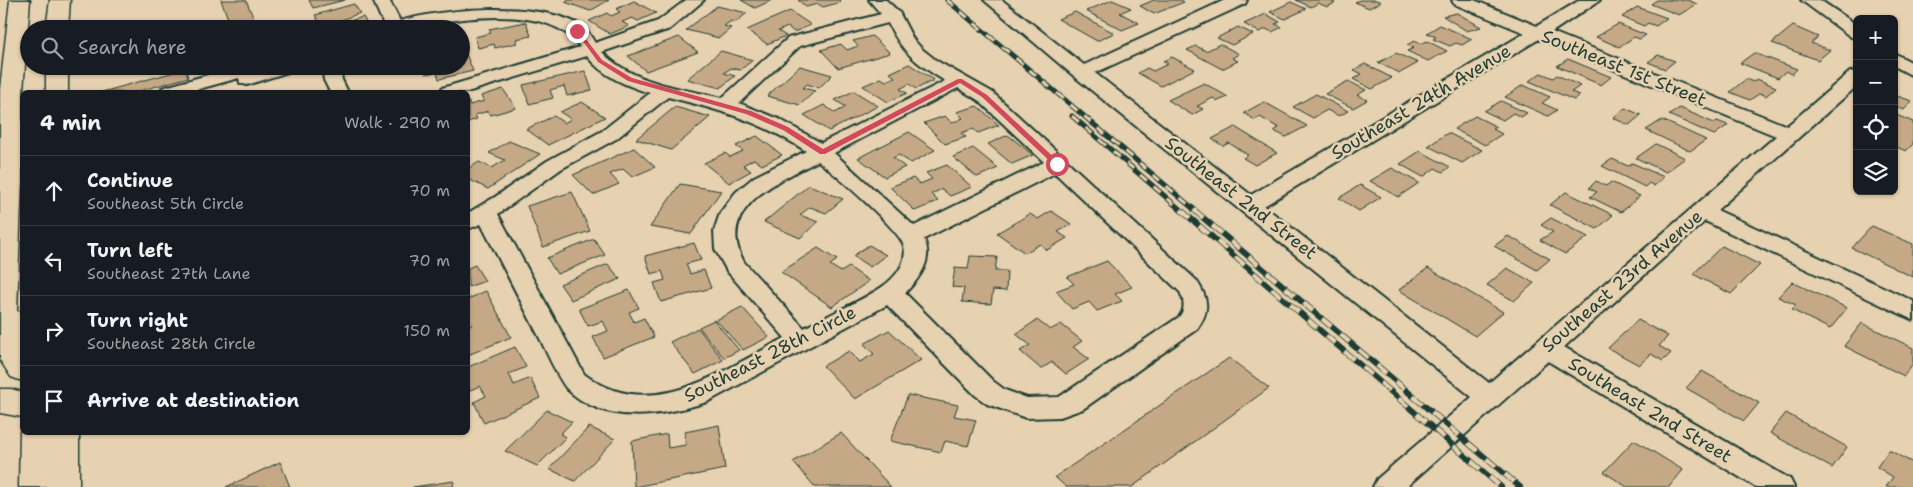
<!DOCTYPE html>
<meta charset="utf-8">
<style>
body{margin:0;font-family:"Shantell Sans",sans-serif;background:#20242c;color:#f1f3f6}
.controls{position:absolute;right:15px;top:15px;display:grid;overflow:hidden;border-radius:8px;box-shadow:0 1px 4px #0004}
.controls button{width:45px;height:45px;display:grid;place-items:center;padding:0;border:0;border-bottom:1px solid #363941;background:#171b24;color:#f1f3f6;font:25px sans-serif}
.stop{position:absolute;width:15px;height:15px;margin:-11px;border:4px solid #d1495b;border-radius:50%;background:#fff}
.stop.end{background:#d1495b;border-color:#fff;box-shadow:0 1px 5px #0008}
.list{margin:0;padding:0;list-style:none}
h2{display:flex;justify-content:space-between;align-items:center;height:65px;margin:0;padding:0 20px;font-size:21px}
h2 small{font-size:16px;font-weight:400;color:#9ea1a6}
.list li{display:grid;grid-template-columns:32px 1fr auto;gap:15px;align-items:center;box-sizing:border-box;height:70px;padding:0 20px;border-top:1px solid #363941}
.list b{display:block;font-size:19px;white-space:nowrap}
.list p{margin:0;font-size:16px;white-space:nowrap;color:#9ea1a6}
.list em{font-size:16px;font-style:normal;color:#9ea1a6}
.icon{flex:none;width:28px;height:28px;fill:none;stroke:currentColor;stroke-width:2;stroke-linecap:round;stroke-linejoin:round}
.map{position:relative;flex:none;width:1913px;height:487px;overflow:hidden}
.search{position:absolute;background:#171b24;box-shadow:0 1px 4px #0004;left:20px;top:20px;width:450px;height:55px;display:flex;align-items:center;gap:12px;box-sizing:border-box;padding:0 18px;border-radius:28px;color:#9ea1a6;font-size:19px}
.panel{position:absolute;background:#171b24;box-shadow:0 1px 4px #0004;left:20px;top:90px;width:450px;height:345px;border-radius:8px}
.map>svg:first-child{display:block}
.building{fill:#c5a986;stroke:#1f3d34}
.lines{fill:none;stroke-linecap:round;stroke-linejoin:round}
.minor-casing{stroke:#1f3d34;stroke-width:4}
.major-casing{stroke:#1f3d34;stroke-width:3}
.minor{fill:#e6d1b0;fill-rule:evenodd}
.major{fill:#e6d1b0;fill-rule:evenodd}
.rail-far1-casing{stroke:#1f3d34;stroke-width:5}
.rail-casing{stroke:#1f3d34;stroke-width:6}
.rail-far1{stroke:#e6d1b0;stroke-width:3;stroke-dasharray:9;stroke-linecap:butt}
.rail{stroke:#e6d1b0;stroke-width:4.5;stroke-dasharray:12;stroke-linecap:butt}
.route{fill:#d1495b}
.labels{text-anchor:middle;stroke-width:5;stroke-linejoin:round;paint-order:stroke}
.street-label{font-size:18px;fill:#1f3d34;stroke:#e6d1b0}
</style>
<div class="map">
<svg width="1913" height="487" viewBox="0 0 1913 487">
<rect width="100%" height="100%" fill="#e6d1b0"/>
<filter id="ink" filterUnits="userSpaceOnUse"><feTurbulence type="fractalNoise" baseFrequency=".02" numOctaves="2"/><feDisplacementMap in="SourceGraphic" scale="10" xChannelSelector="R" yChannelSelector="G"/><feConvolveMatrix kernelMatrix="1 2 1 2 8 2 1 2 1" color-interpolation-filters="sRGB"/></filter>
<g filter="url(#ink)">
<!-- building -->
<path class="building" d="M221 0H246L258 29H232Z
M309 0H345L313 8Z
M569 0H609L590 11 565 2Z
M741 0H772L755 8Z
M798 0H839L841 2 823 7 818 4 806 7Z
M1112 0 1131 8 1120 13 1139 23 1122 30 1086 11Z
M1154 0H1181L1184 2 1154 14 1140 6Z
M1296 0H1328L1335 3 1327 7 1318 3 1311 7Z
M1360 0H1376L1381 2 1369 8 1355 2Z
M1657 0H1688L1697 4 1679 15 1651 4Z
M634 1 656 13 638 21 632 18 622 22 629 26 610 34 589 21 607 13 611 16 620 12 616 9Z
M1291 2 1306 9 1285 19 1270 12Z
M354 4 360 13 331 24 330 21 320 24 315 15Z
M717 6 747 13 736 22 731 21 724 26 731 28 719 38 686 30Z
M1637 7 1667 18 1656 26 1648 23 1644 26 1622 17Z
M790 11 811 25 794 32 788 27 778 31 786 36 767 44 747 30Z
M1075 12 1114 33 1097 41 1058 19Z
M1457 13 1481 27 1467 31 1443 16Z
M1266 14 1280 22 1275 24 1282 27 1272 32 1266 29 1259 32 1244 24Z
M363 17 368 26 357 29 323 28Z
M218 22 220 29H197V27Z
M526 22 531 36 516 39 517 43 495 48 494 44 478 48 475 37 491 33 489 29Z
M1618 24 1646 35 1640 39 1634 37 1619 47 1596 37Z
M1440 25 1472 39 1462 45 1456 43 1450 46 1433 39 1436 37 1427 33Z
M1793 26 1818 37 1811 43 1830 50 1818 60 1772 43Z
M1238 27 1253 34 1232 45 1217 38Z
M872 36 890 53 838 68 821 50 841 44 847 50 858 46 853 41Z
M679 37 698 52 646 71 628 56Z
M1414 41 1421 44 1427 41 1447 51 1428 61 1407 51 1414 48 1407 45Z
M1220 44 1239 54 1232 58 1238 61 1222 69 1187 50 1196 46 1206 51Z
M721 51 753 60 740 70 731 68 724 73 735 76 720 88 687 79Z
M1396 53 1418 63 1400 73 1378 63Z
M1754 53 1797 69 1792 74 1786 71 1778 78 1740 63Z
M466 54 473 71 439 79 437 72 426 74 424 66H461V55Z
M1658 55 1675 61 1665 69 1648 62Z
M1172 57 1195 69 1161 86 1138 73 1147 68 1153 71 1168 64 1163 61Z
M1568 59 1611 77 1601 85 1557 66Z
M909 64 934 80 916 89 909 84 900 89 907 93 888 102 863 86 881 78 886 81 895 77 890 73Z
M1365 64 1392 78 1372 89 1353 79 1362 74 1354 70Z
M359 66H401V67L378 73 376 67 360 71Z
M800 66 832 75 819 88 807 84 803 88 815 91 800 105 767 96Z
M185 69 188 77 136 92H102Z
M585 71 592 90 567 96 564 86 550 90 553 98 529 104 523 85Z
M1541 73 1553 78 1557 75 1580 86 1571 92 1580 95 1574 100 1529 81Z
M1746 79 1753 82 1757 79 1776 87 1766 96 1760 93 1750 100 1730 92Z
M1348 81 1366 90 1357 95 1367 100 1353 108 1325 94Z
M1204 83 1228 97 1218 101 1213 98 1197 106 1203 109 1192 115 1168 100Z
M1523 85 1550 97 1542 103 1557 110 1548 116 1505 97Z
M503 89 516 108 491 115 488 111 475 115 477 119 468 122V101L470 105 484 101 481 96Z
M854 91 878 106 829 131 804 115 824 105 835 113 846 107 835 100Z
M1316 94 1348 111 1339 116 1327 110 1313 118 1293 107Z
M1894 95 1912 101 1904 110 1894 106Z
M1501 101 1527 113 1521 117 1513 113 1503 120 1484 111Z
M582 102 605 117 548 145 526 129 554 116 564 123 571 119 560 112Z
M1264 102 1307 126 1286 137 1274 131 1279 128 1260 117 1255 120 1244 113Z
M977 106 999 125 978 133 973 129 961 133 966 137 945 144 924 123 945 116 952 123 963 118 957 112Z
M675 107 710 117 671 150 636 139Z
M1625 108 1641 115 1629 125 1613 118Z
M1680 108 1714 123 1717 121 1728 125 1714 135 1669 115Z
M1894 114 1913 122V144L1906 151 1894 146Z
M1475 116 1497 127 1493 129 1502 134 1485 145 1454 129Z
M1662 120 1706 140 1690 151 1646 130Z
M1235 127 1277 153 1255 165 1243 158 1248 155 1229 143 1223 146 1212 139Z
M909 132 935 150 911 163 899 155 893 158 905 167 885 177 858 158Z
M1448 133 1482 150 1462 163 1428 146Z
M1008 135 1033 155 1012 164 988 144Z
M757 136 782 155 762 165 754 159 743 165 751 171 729 183 704 163 725 153 730 157 743 151 736 146Z
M509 141 540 154 488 189 468 179V169L479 162 492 168 505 160 489 153Z
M1656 144 1685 158 1666 172 1636 158Z
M634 148 655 167 632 177 623 169 610 174 619 184 593 195 573 175Z
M973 148 998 168 977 177 953 157Z
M1420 151 1450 167 1443 172 1435 168 1423 177 1400 164Z
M1612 159 1628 166 1632 163 1664 177 1654 186 1649 183 1645 187 1602 166Z
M947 165 972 187 950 196 942 189 931 194 938 201 915 211 890 187 913 178 920 184 932 179 926 173Z
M1392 168 1419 183 1398 197 1370 181Z
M1596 181 1606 186 1611 182 1640 196 1621 212 1590 197 1597 192 1589 188Z
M680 184 721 191 691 234 650 227Z
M809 185 843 199 826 213 810 207 800 215 818 222 800 238 764 222Z
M1360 185 1381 197 1359 211 1339 198Z
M572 192 590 231 543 247 527 206Z
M1566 192 1613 215 1597 229 1550 205Z
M1051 211 1071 224 1058 232 1067 238 1047 250 1040 244 1025 253 997 233 1030 214 1038 219Z
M1551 218 1588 237 1565 254 1540 240 1553 232 1541 225Z
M1872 226 1913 244V277L1852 248Z
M1508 236 1550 259 1537 270 1494 246Z
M594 239 605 255 557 274 547 258Z
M694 243 701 260 686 264 690 274 704 270 711 288 661 302 654 283 665 280 662 271 651 274 645 256Z
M869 245 886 255 870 267 853 256Z
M1722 246 1760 265 1731 294 1693 274Z
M818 248 837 260 830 265 841 272 849 267 869 281 832 307 781 272Z
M970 256 997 257 995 271H1007L1006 291 993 290 991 304 962 302 964 288 952 287 955 268 968 269Z
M1107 261 1132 287 1115 294 1122 301 1097 311 1089 302 1072 309 1056 291 1074 284 1067 277Z
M608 264 620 279 571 300 560 284Z
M475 265 485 281 468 287V268Z
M1428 268 1503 312 1475 336 1399 290Z
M1507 268 1534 283 1514 301 1487 285Z
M1792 282 1847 308 1830 329 1792 310 1796 305 1778 297Z
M629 290 639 308 629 312 634 322 644 318 654 337 603 357 593 337 608 331 603 321 588 326 579 309Z
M486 291 511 337 468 355V327L472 325 468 320V299Z
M742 307 769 337 743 350 716 320Z
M714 320 739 350 724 358 699 327Z
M1037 320 1050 330 1061 324 1082 341 1073 347 1089 359 1066 374 1052 362 1041 369 1020 351 1030 345 1016 334Z
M1638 320 1668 336 1659 346 1671 353 1663 361 1651 354 1639 365 1608 348Z
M1862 323 1913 348V363L1904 376 1844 346Z
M698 328 723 360 695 374 670 342Z
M889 330 921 360 855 399 823 366 849 351 860 362 874 354 864 344Z
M515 347 526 367 509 374 514 385 530 378 540 398 484 423 474 402 486 396 480 386 470 390 468 384V367Z
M1229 358 1269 388 1132 487H1066L1055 477Z
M1702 371 1759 403 1744 421 1686 388Z
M908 395 958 405 954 416 976 420 968 446 945 441 941 452 890 441Z
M547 410 572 422 560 434 566 437 537 466 505 451Z
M1786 413 1847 447 1832 468 1770 433Z
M719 425 725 469 634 487 632 441 667 434 668 448 686 445 685 432Z
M589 427 615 439 575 481 549 469Z
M841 433 891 487H815L793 462Z
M1634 440 1683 470 1669 487H1627L1604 472Z
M1889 450 1913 463V487H1886L1893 477 1877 467Z
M280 462 290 487H226Z
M454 481 453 487H413Z"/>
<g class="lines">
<!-- minor casing -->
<g class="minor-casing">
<path id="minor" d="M373 0H389L400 21C445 8 543 0 583 27 588 31 591 37 595 43L658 21 686 0H704L670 29 602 52C633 84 681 88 722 98L788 38 881 14 869 0H886L899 12 913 39 922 49 937 61 992 92 1196 280C1209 299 1210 311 1197 329L1083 409 1060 417 1026 418 987 404 975 395 887 305 707 402C662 416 605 426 567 389 557 378 543 343 535 329 517 294 499 259 481 224L468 229V213L495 197 547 161 602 131 650 93C627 86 602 76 587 56L467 92H440L442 88 580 47C553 7 476 16 434 23 426 25 417 28 408 29 399 29 390 29 381 29L384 25ZM888 23C902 52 917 64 945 81L821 143 779 119 739 103 800 46ZM958 88 978 100 1044 162 914 226 834 153ZM668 97C720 110 760 121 806 151L754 177 736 192 720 213 714 231 715 249 727 271 785 338C722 370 652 425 584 374L498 214 561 169 616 139ZM818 161C834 173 900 230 904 246 908 263 895 278 882 287 858 303 830 314 804 328L744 262C714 207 779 181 818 161ZM1055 173 1180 292C1184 300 1186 309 1179 317L1059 397 1027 398 1005 390 993 381 905 293C919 279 934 260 924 239Z
M984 0H1002L1084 65 1225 0H1247L1245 4 1095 73 1251 195 1525 33 1454 4 1452 0H1474L1537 26 1580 0H1600L1552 32 1787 126 1850 72 1857 71V86L1717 210 1913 301V320L1705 221 1564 347 1790 479 1794 487H1756L1548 361 1406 487H1373L1377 479 1472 397 1075 77ZM1539 39 1776 136 1489 383 1264 206Z
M1801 0H1820L1857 25V38L1851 37Z
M1894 53 1913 63V76L1894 66Z
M239 66H297L294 70 247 85 240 83 239 78 188 92H160L162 88Z
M322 66H340L342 80 348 92H330L324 80Z"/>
</g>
<!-- major casing -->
<g class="major-casing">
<path id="major" d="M10 0H30L22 104V177L17 311 22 312V381L11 377 0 360V89Z
M50 0H70L68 29H46Z
M46 66H68V92H46Z
M0 389H11L22 392V417L0 413Z
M22 428V432H79V487H19L20 432Z"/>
</g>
<!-- minor -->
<use href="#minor" class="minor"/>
<!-- major -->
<use href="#major" class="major"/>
<!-- rail-far1 casing -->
<g class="rail-far1-casing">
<path id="rail-far1" d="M947 0 1196 211
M1072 116 1182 211"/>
</g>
<!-- rail casing -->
<g class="rail-casing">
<path id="rail" d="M1181 210 1501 487
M1194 210 1520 487"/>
</g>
<!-- rail-far1 -->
<use href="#rail-far1" class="rail-far1"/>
<!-- rail -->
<use href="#rail" class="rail"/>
</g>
</g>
<!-- route -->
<path class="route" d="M575 30H579L602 60 632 78 751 111 788 127 823 149 958 79H962L987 95 1061 164 1055 166 982 97 960 83 825 154H820L783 130 746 114 628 81 598 62Z"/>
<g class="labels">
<!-- street labels -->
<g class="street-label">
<text transform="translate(1624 68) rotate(22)" y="6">Southeast 1st Street</text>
<text transform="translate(1421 102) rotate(-31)" y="6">Southeast 24th Avenue</text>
<text transform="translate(1241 198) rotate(38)" y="6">Southeast 2nd Street</text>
<text transform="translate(1622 281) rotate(-41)" y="6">Southeast 23rd Avenue</text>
<text transform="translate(770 354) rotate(-27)" y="6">Southeast 28th Circle</text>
<text transform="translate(1650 410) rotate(31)" y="6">Southeast 2nd Street</text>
</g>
</g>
</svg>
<div class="controls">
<button>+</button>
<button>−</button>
<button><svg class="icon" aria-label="locate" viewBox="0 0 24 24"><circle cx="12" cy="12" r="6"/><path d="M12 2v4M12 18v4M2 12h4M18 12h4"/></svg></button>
<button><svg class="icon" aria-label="layers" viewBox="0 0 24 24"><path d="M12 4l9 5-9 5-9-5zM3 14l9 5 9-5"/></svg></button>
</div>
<div class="stop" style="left:1057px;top:164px"></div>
<div class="stop end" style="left:577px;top:31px"></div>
<div class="search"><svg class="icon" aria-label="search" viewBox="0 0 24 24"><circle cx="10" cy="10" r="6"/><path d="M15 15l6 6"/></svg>Search here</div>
<section class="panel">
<h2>4 min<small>Walk · 290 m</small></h2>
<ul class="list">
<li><svg class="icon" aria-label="ahead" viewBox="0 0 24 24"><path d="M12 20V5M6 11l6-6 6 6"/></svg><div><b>Continue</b><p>Southeast 5th Circle</p></div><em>70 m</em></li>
<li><svg class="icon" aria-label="left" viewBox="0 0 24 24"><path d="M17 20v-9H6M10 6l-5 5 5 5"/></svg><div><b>Turn left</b><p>Southeast 27th Lane</p></div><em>70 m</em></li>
<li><svg class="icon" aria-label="right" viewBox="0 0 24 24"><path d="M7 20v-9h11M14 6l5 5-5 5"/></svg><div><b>Turn right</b><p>Southeast 28th Circle</p></div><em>150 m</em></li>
<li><svg class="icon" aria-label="arrive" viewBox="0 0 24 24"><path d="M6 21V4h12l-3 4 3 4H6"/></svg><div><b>Arrive at destination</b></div></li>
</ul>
</section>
</div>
